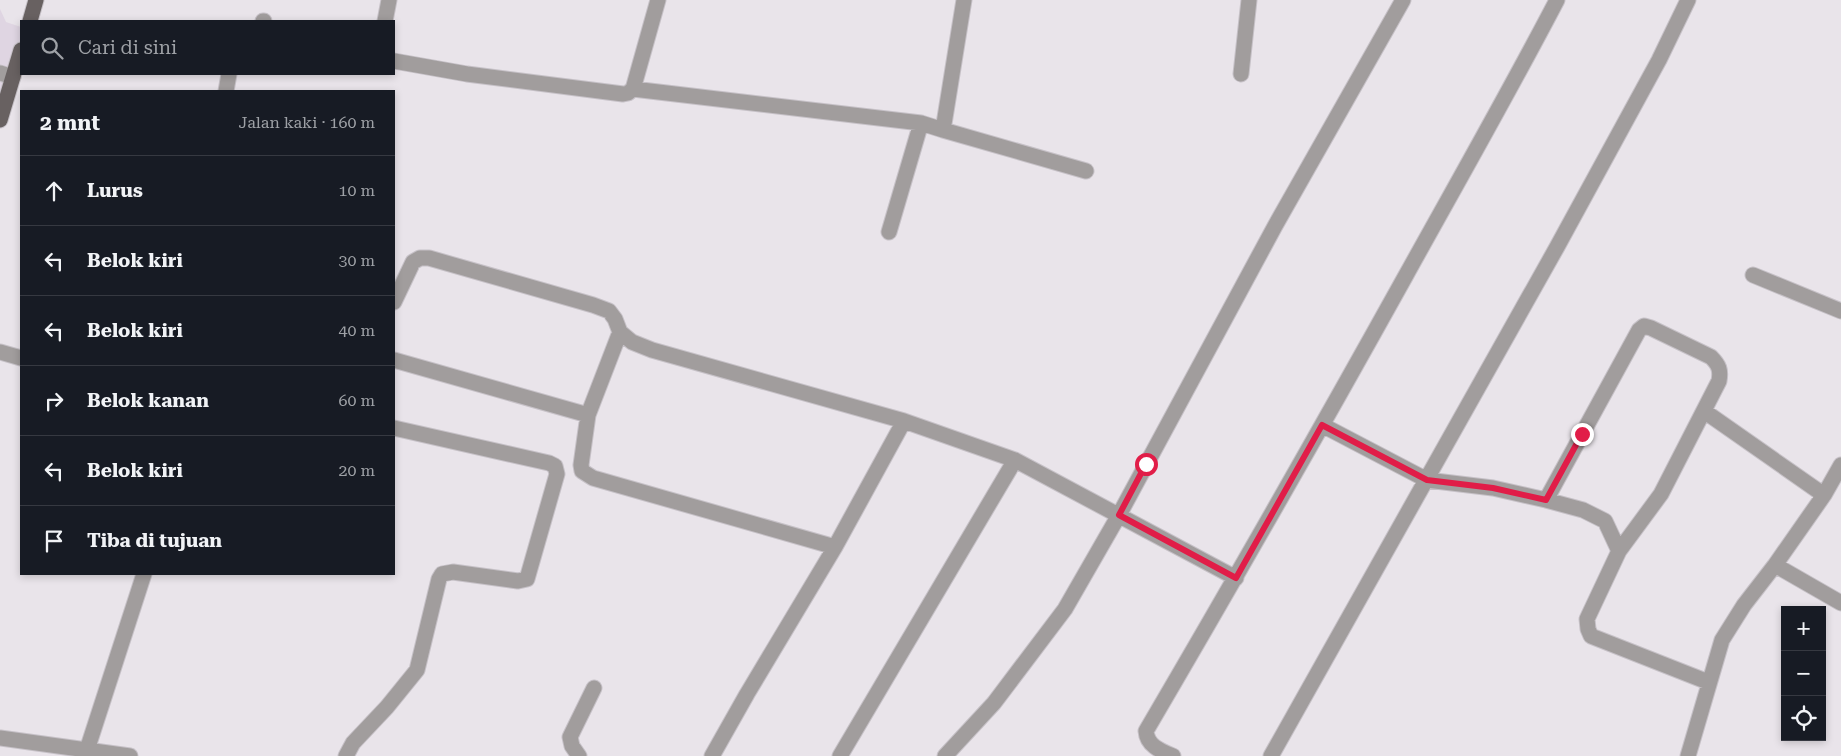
<!DOCTYPE html>
<html lang="id">
<meta charset="utf-8">
<style>
body{margin:0;font-family:"Roboto Serif",serif;background:#242831;color:#f1f3f6}
.controls{position:absolute;right:15px;bottom:15px;display:grid;overflow:hidden;border-radius:0px;box-shadow:0 2px 8px #0003}
.controls button{width:45px;height:45px;display:grid;place-items:center;padding:0;border:0;border-bottom:1px solid #363941;background:#171b24;color:#f1f3f6;font:25px sans-serif}
.stop{position:absolute;width:15px;height:15px;margin:-11px;border:4px solid #e11d48;border-radius:50%;background:#fff}
.stop.end{background:#e11d48;border-color:#fff;box-shadow:0 1px 5px #0008}
.list{margin:0;padding:0;list-style:none}
h2{display:flex;justify-content:space-between;align-items:center;height:65px;margin:0;padding:0 20px;font-size:21px}
h2 small{font-size:16px;font-weight:400;color:#9ea1a6}
.list li{display:grid;grid-template-columns:32px 1fr auto;gap:15px;align-items:center;box-sizing:border-box;height:70px;padding:0 20px;border-top:1px solid #363941}
.list b{display:block;font-size:19px;white-space:nowrap}
.list em{font-size:16px;font-style:normal;color:#9ea1a6}
.icon{flex:none;width:28px;height:28px;fill:none;stroke:currentColor;stroke-width:2;stroke-linecap:round;stroke-linejoin:round}
.map{position:relative;flex:none;width:1841px;height:756px;overflow:hidden}
.search{position:absolute;background:#171b24;box-shadow:0 2px 8px #0003;left:20px;top:20px;width:375px;height:55px;display:flex;align-items:center;gap:12px;box-sizing:border-box;padding:0 18px;border-radius:0px;color:#9ea1a6;font-size:19px}
.panel{position:absolute;background:#171b24;box-shadow:0 2px 8px #0003;left:20px;top:90px;width:375px;height:485px;border-radius:0px}
.map>svg:first-child{display:block}
.built{fill:#dfd5e2}
.lines{fill:none;stroke-linecap:round;stroke-linejoin:round}
.minor-casing{stroke:#c6c1c7;stroke-width:17}
.major-casing{stroke:#c6c1c7;stroke-width:17}
.minor{stroke:#a19d9d;stroke-width:15}
.major{stroke:#686161;stroke-width:15}
.route{stroke:#e11d48;stroke-width:6}
</style>
<div class="map">
<svg width="1841" height="756" viewBox="0 0 1841 756">
<rect width="100%" height="100%" fill="#e9e4ea"/>
<!-- built -->
<path class="built" d="M0 9 6 22 21 27V41L0 111Z"/>
<g class="lines">
<!-- minor casing -->
<g class="minor-casing">
<path id="minor" d="M263 21H264
M385 21 389 0
M394 61 467 74 623 94 628 93 633 89 921 123 943 130 964 0
M0 73 13 77
M1241 74 1249 0
M633 89 658 0
M226 91 229 74
M943 130 1086 171
M889 232 921 123
M1753 275 1841 311
M394 302 413 262 420 258H429L593 305 609 311 615 319 620 332 632 342 652 350 904 421 1015 460 1236 578
M620 332 588 415 581 465 582 471 593 478 835 547
M0 352 21 358
M394 360 588 415
M1704 411 1824 495
M1322 425 1427 480 1493 488 1546 500 1583 510 1605 521 1619 551 1587 619 1588 629 1591 636 1708 682
M1546 500 1639 330 1644 326 1651 328 1711 357C1719 365 1721 370 1719 381L1661 494 1619 551
M1775 565 1841 603
M0 738 130 756
M85 756 144 574
M346 756 353 743 387 707 417 670 439 579 442 574 453 572 518 581 527 579 557 474 555 466 549 463 394 428
M579 756 572 746 570 737 594 688
M712 756 747 694 835 547 904 421
M840 756 1015 460
M945 756 994 703 1065 609 1119 515 1275 226 1403 0
M1173 756C1161 751 1147 746 1146 731 1234 581 1320 430 1405 277 1456 185 1508 94 1557 0
M1271 756 1557 247 1659 60 1688 0
M1688 756 1722 640 1744 605 1775 565 1824 495 1841 465"/>
</g>
<!-- major casing -->
<g class="major-casing">
<path id="major" d="M30 21 36 0
M0 120 21 50"/>
</g>
<!-- minor -->
<use href="#minor" class="minor"/>
<!-- major -->
<use href="#major" class="major"/>
</g>
<g class="lines">
<!-- route -->
<path class="route" d="M1146 464 1119 515 1236 578 1322 425 1427 480 1493 488 1546 500 1582 434"/>
</g>
</svg>
<div class="controls">
<button>+</button>
<button>−</button>
<button><svg class="icon" aria-label="locate" viewBox="0 0 24 24"><circle cx="12" cy="12" r="6"/><path d="M12 2v4M12 18v4M2 12h4M18 12h4"/></svg></button>
</div>
<div class="stop" style="left:1146px;top:464px"></div>
<div class="stop end" style="left:1582px;top:434px"></div>
<div class="search"><svg class="icon" aria-label="search" viewBox="0 0 24 24"><circle cx="10" cy="10" r="6"/><path d="M15 15l6 6"/></svg>Cari di sini</div>
<section class="panel">
<h2>2 mnt<small>Jalan kaki · 160 m</small></h2>
<ul class="list">
<li><svg class="icon" aria-label="ahead" viewBox="0 0 24 24"><path d="M12 20V5M6 11l6-6 6 6"/></svg><div><b>Lurus</b></div><em>10 m</em></li>
<li><svg class="icon" aria-label="left" viewBox="0 0 24 24"><path d="M17 20v-9H6M10 6l-5 5 5 5"/></svg><div><b>Belok kiri</b></div><em>30 m</em></li>
<li><svg class="icon" aria-label="left" viewBox="0 0 24 24"><path d="M17 20v-9H6M10 6l-5 5 5 5"/></svg><div><b>Belok kiri</b></div><em>40 m</em></li>
<li><svg class="icon" aria-label="right" viewBox="0 0 24 24"><path d="M7 20v-9h11M14 6l5 5-5 5"/></svg><div><b>Belok kanan</b></div><em>60 m</em></li>
<li><svg class="icon" aria-label="left" viewBox="0 0 24 24"><path d="M17 20v-9H6M10 6l-5 5 5 5"/></svg><div><b>Belok kiri</b></div><em>20 m</em></li>
<li><svg class="icon" aria-label="arrive" viewBox="0 0 24 24"><path d="M6 21V4h12l-3 4 3 4H6"/></svg><div><b>Tiba di tujuan</b></div></li>
</ul>
</section>
</div>
